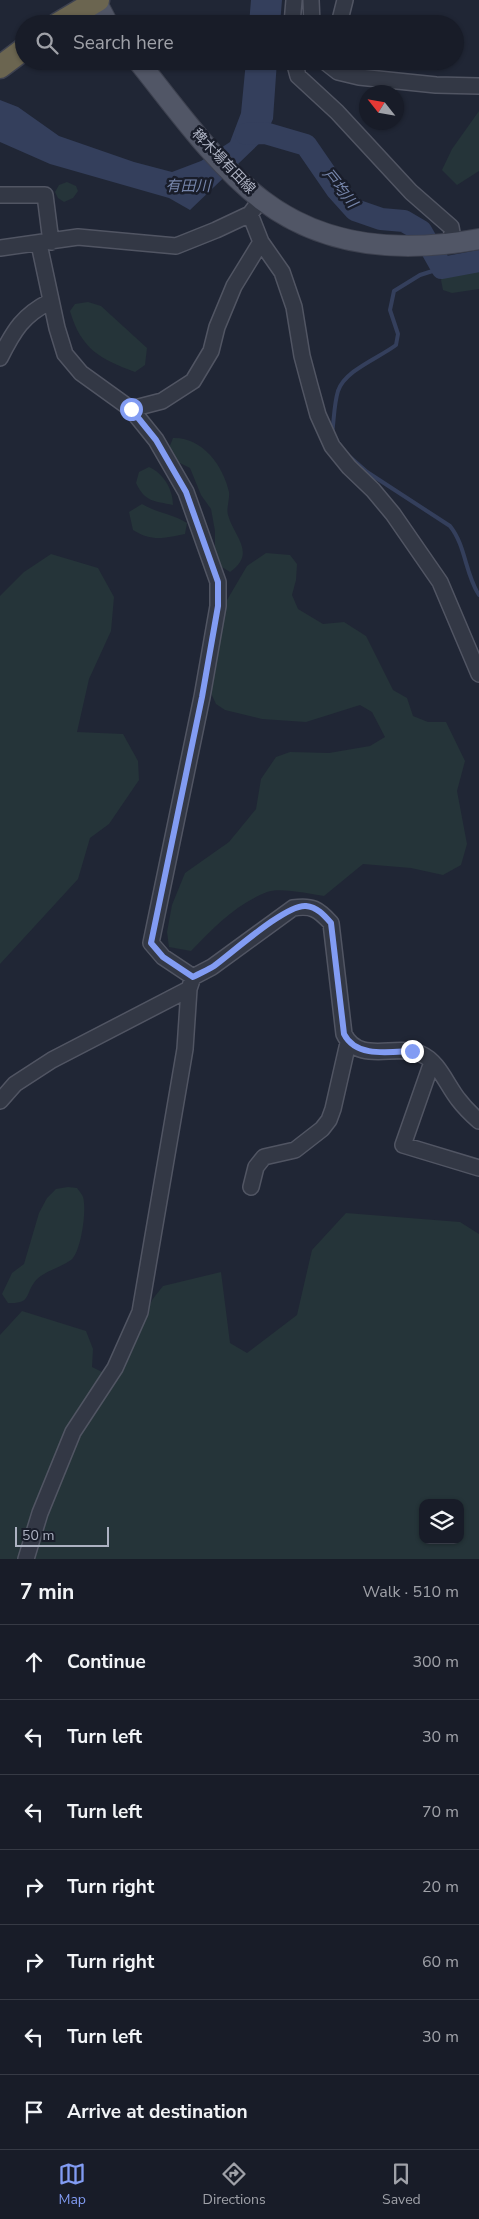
<!DOCTYPE html>
<meta charset="utf-8">
<style>
body{margin:0;font-family:"Nunito Sans","Noto Sans JP",sans-serif;background:#252934;color:#f1f3f6}
.controls{position:absolute;right:15px;bottom:15px;display:grid;overflow:hidden;border-radius:10px;box-shadow:0 1px 4px #0004}
.controls button{width:45px;height:45px;display:grid;place-items:center;padding:0;border:0;border-bottom:1px solid #363a45;background:#181c28;color:#f1f3f6;font:25px sans-serif}
.compass{position:absolute;left:359px;top:85px;width:45px;height:45px;border-radius:50%;background:#181c28;box-shadow:0 1px 4px #0004;rotate:301deg}
.scale{position:absolute;left:15px;bottom:12px;width:94px;box-sizing:border-box;padding-left:5px;border:2px solid #adb2c2;border-top:0;font-size:14px;line-height:18px;white-space:nowrap;color:#adb2c2;-webkit-text-stroke:4px #191d2a;paint-order:stroke}
.stop{position:absolute;width:15px;height:15px;margin:-11px;border:4px solid #829cf3;border-radius:50%;background:#fff}
.stop.end{background:#829cf3;border-color:#fff;box-shadow:0 1px 5px #0008}
.list{margin:0;padding:0;list-style:none}
h2{display:flex;justify-content:space-between;align-items:center;height:65px;margin:0;padding:0 20px;font-size:21px}
h2 small{font-size:16px;font-weight:400;color:#9fa1a8}
.list li{display:grid;grid-template-columns:32px 1fr auto;gap:15px;align-items:center;box-sizing:border-box;height:75px;padding:0 20px;border-top:1px solid #363a45}
.list b{display:block;font-size:19px;white-space:nowrap}
.list em{font-size:16px;font-style:normal;color:#9fa1a8}
.icon{flex:none;width:28px;height:28px;fill:none;stroke:currentColor;stroke-width:2;stroke-linecap:round;stroke-linejoin:round}
.map{position:relative;flex:none;width:479px;height:1559px;overflow:hidden}
.search{position:absolute;background:#181c28;box-shadow:0 1px 4px #0004;left:15px;right:15px;top:15px;height:55px;display:flex;align-items:center;gap:12px;box-sizing:border-box;padding:0 18px;border-radius:28px;color:#9fa1a8;font-size:19px}
.sheet{height:590px;background:#181c28}
nav{display:flex;justify-content:space-around;align-items:center;box-sizing:border-box;height:70px;border-top:1px solid #363a45;background:#181c28;font-size:14px;color:#9fa1a8}
nav a{display:grid;justify-items:center;gap:2px}
nav .on{color:#829cf3}
.map>svg:first-child{display:block}
.green{fill:#253439;fill-rule:evenodd}
.water{fill:#343f5c}
.lines{fill:none;stroke-linecap:round;stroke-linejoin:round}
.stream{stroke:#343f5c;stroke-width:4}
.river{stroke:#343f5c;stroke-width:22}
.minor-casing{stroke:#515563;stroke-width:18}
.major-casing{stroke:#3d414f;stroke-width:22}
.highway-casing{stroke:#3e4250;stroke-width:25}
.minor{stroke:#333845;stroke-width:15}
.major{stroke:#515666;stroke-width:20}
.highway{stroke:#6b6550;stroke-width:22}
.route{stroke:#829cf3;stroke-width:6}
.labels{text-anchor:middle;stroke-width:5;stroke-linejoin:round;paint-order:stroke}
.street-label{font-size:14px;fill:#adb2c2;stroke:#191d2a}
.water-label{font-size:15px;font-style:italic;fill:#7685aa;stroke:#191d2a}
</style>
<div class="map">
<svg width="479" height="1559" viewBox="0 0 479 1559">
<rect width="100%" height="100%" fill="#202635"/>
<!-- green -->
<path class="green" d="M479 111V171L457 185 442 170 452 149Z
M67 182 76 186 78 191 73 198 64 202 58 198 55 192 59 185Z
M479 268V289L452 293 443 290 441 280 445 272 456 269Z
M88 302 101 306 147 348 145 365 135 372C100 359 81 349 70 311L75 304Z
M173 438C202 437 223 465 229 492 230 499 226 508 228 515 234 537 257 553 230 572L222 567 215 552V531L211 509 201 495 190 468 176 461 169 448Z
M149 467C163 473 173 489 173 505 154 501 145 502 136 483L139 472Z
M142 504C157 513 173 514 187 523L185 534C164 538 152 542 133 530L129 512Z
M266 553 290 555 297 564 296 580 292 595 298 609 323 624 344 622 366 636 393 690 407 698 413 716 428 722H446L465 761 457 791 467 844 461 865 443 875 411 868 363 864 324 896C310 894 280 887 267 892 236 904 213 928 191 951L169 947 167 932 172 905 185 873 229 842 256 809 261 779 276 757 290 752 329 753 370 746 385 737 372 712 360 705 306 722 262 719 225 710 216 704 210 691 227 600 247 566Z
M51 554 98 568 114 597 111 631 89 679 77 732 123 734 138 761 139 780 109 824 90 838 78 879 0 964V596L24 572Z
M68 1187 77 1188C79 1191 82 1194 83 1197 87 1210 81 1252 71 1260 60 1268 47 1270 37 1279 24 1293 33 1304 8 1303L2 1294 12 1273 24 1264 39 1213 47 1198 56 1189Z
M346 1213 460 1222 479 1234V1559H0V1335L22 1311 86 1331 93 1349 92 1367 118 1380 152 1300 163 1286 221 1272 230 1343 247 1353 297 1315 312 1250ZM423 1503H460V1540H423Z"/>
<!-- water -->
<path class="water" d="M251 0H282L280 24H249Z
M246 61H277L273 119 264 139 190 210 169 198 50 164 0 142V100L18 107 59 136 134 162 172 172 201 161 230 142 241 113Z"/>
<g class="lines">
<!-- stream -->
<path class="stream" d="M332 434C334 420 334 404 338 391 345 370 379 358 396 345L398 334 390 310 394 291 420 275 442 268
M350 457 367 472 450 526C466 546 465 574 479 595"/>
<!-- river -->
<path class="river" d="M246 134 265 133 306 145 337 190 355 210 381 219 404 221 421 231 442 268 479 261"/>
<!-- minor casing -->
<g class="minor-casing">
<path id="minor" d="M311 0 312 24
M292 24 294 0
M339 24 345 0
M294 61 298 76 337 112 411 192 451 227 454 244
M324 61 338 72 359 77 436 85 479 86
M0 195H45L51 242
M250 214 261 242 282 272 294 307 302 356 310 386 318 415 332 446 349 467 373 490 393 514 440 582 479 674
M39 244 57 328 65 354 81 373 131 409 156 440 186 492 218 582V606L202 697 151 943 163 957 193 977
M0 248 78 237 176 246 216 230 250 214 256 206
M0 358C14 330 23 315 51 301
M131 409 162 401 193 381 211 351 217 327 234 286 261 242
M432 1062 403 1145 479 1168
M0 1101 15 1084 52 1060 189 989
M251 1187 256 1167 264 1157 295 1150 322 1129 329 1120 333 1109 348 1043
M26 1559 40 1513 73 1432 115 1368 140 1312 185 1049 189 989 193 977 212 967 293 908C312 905 318 909 331 923L344 1034C359 1065 396 1043 421 1054 438 1061 447 1085 458 1099 464 1107 471 1114 479 1121"/>
</g>
<!-- major casing -->
<g class="major-casing">
<path id="major" d="M96 1 108 24
M138 61C175 107 215 164 262 200 326 249 403 253 479 239"/>
</g>
<!-- highway casing -->
<g class="highway-casing">
<path id="highway" d="M58 24 98 0
M0 67 24 49"/>
</g>
<!-- minor -->
<use href="#minor" class="minor"/>
<!-- major -->
<use href="#major" class="major"/>
<!-- highway -->
<use href="#highway" class="highway"/>
</g>
<g class="lines">
<!-- route -->
<path class="route" d="M131 409 156 440 186 492 218 582V606L202 697 151 943 163 957 193 977C200 973 208 970 214 966 232 953 286 904 306 906 317 907 324 915 331 923L344 1034C356 1058 389 1052 412 1051"/>
</g>
<g class="labels">
<!-- street labels -->
<g class="street-label">
<text transform="translate(224 161) rotate(46)" y="5">稗木場有田線</text>
</g>
<!-- water labels -->
<g class="water-label">
<text x="188" y="191">有田川</text>
<text transform="translate(340 188) rotate(51)" y="5">戸均川</text>
</g>
</g>
</svg>
<div class="controls">
<button><svg class="icon" aria-label="layers" viewBox="0 0 24 24"><path d="M12 4l9 5-9 5-9-5zM3 14l9 5 9-5"/></svg></button>
</div>
<svg class="compass" viewBox="-18 -18 36 36"><path d="M0-13l5 13h-10z" fill="#e53935"/><path d="M0 13l5-13h-10z" fill="#9fa1a8"/></svg>
<div class="scale">50 m</div>
<div class="stop" style="left:131px;top:409px"></div>
<div class="stop end" style="left:412px;top:1051px"></div>
<div class="search"><svg class="icon" aria-label="search" viewBox="0 0 24 24"><circle cx="10" cy="10" r="6"/><path d="M15 15l6 6"/></svg>Search here</div>
</div>
<section class="sheet">
<h2>7 min<small>Walk · 510 m</small></h2>
<ul class="list">
<li><svg class="icon" aria-label="ahead" viewBox="0 0 24 24"><path d="M12 20V5M6 11l6-6 6 6"/></svg><div><b>Continue</b></div><em>300 m</em></li>
<li><svg class="icon" aria-label="left" viewBox="0 0 24 24"><path d="M17 20v-9H6M10 6l-5 5 5 5"/></svg><div><b>Turn left</b></div><em>30 m</em></li>
<li><svg class="icon" aria-label="left" viewBox="0 0 24 24"><path d="M17 20v-9H6M10 6l-5 5 5 5"/></svg><div><b>Turn left</b></div><em>70 m</em></li>
<li><svg class="icon" aria-label="right" viewBox="0 0 24 24"><path d="M7 20v-9h11M14 6l5 5-5 5"/></svg><div><b>Turn right</b></div><em>20 m</em></li>
<li><svg class="icon" aria-label="right" viewBox="0 0 24 24"><path d="M7 20v-9h11M14 6l5 5-5 5"/></svg><div><b>Turn right</b></div><em>60 m</em></li>
<li><svg class="icon" aria-label="left" viewBox="0 0 24 24"><path d="M17 20v-9H6M10 6l-5 5 5 5"/></svg><div><b>Turn left</b></div><em>30 m</em></li>
<li><svg class="icon" aria-label="arrive" viewBox="0 0 24 24"><path d="M6 21V4h12l-3 4 3 4H6"/></svg><div><b>Arrive at destination</b></div></li>
</ul>
</section>
<nav>
<a class="on"><svg class="icon" aria-label="map" viewBox="0 0 24 24"><path d="M3 6l6-2 6 2 6-2v14l-6 2-6-2-6 2zM9 4v14M15 6v14"/></svg>Map</a>
<a><svg class="icon" aria-label="directions" viewBox="0 0 24 24"><path d="M12 3l9 9-9 9-9-9zM9 14v-3h6M13 9l2 2-2 2"/></svg>Directions</a>
<a><svg class="icon" aria-label="saved" viewBox="0 0 24 24"><path d="M7 4h10v16l-5-4-5 4z"/></svg>Saved</a>
</nav>
